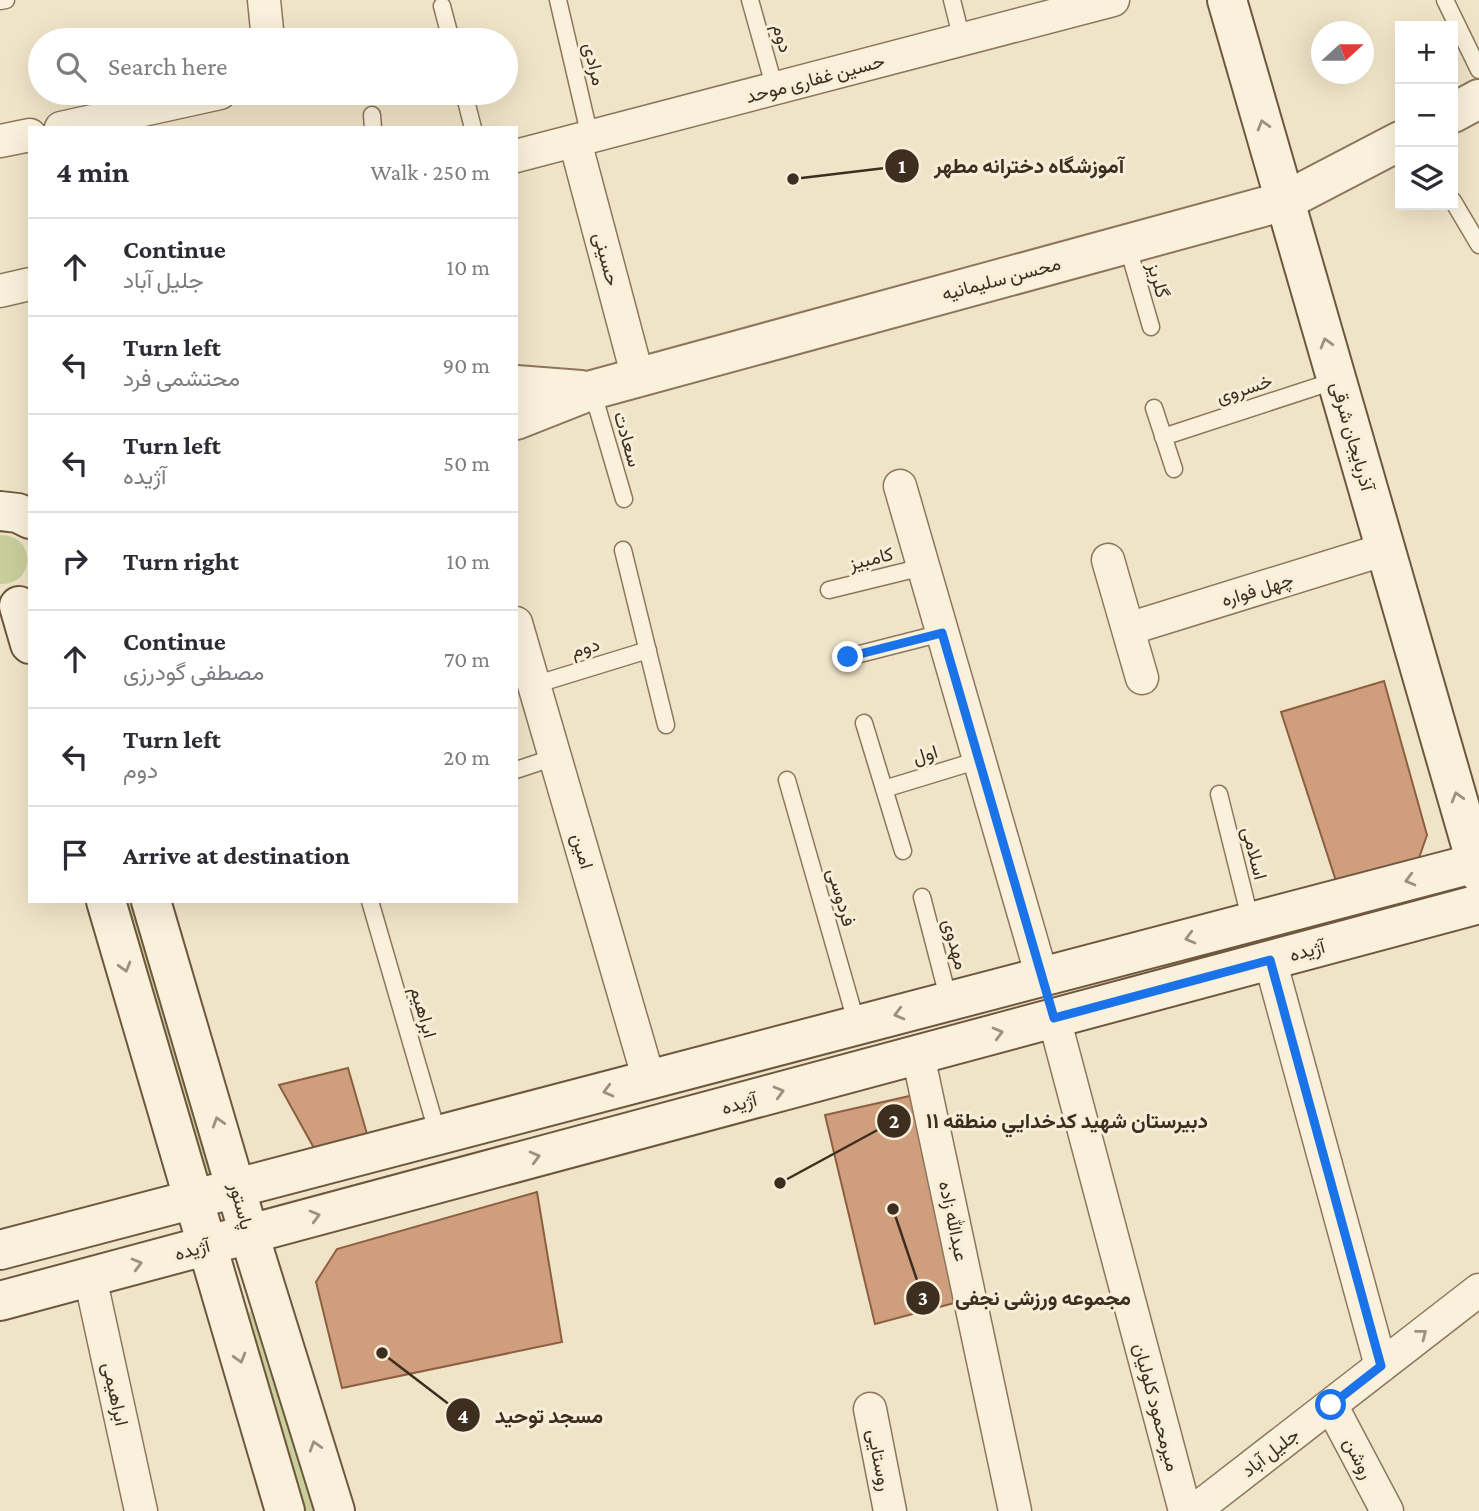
<!DOCTYPE html>
<meta charset="utf-8">
<style>
body{margin:0;font-family:"Crimson Pro",Vazirmatn,serif;background:#f7f7f7;color:#2b2b33}
.controls{position:absolute;right:21px;top:21px;display:grid;overflow:hidden;border-radius:0px;box-shadow:0 7px 28px #0002}
.controls button{width:63px;height:63px;display:grid;place-items:center;padding:0;border:0;border-bottom:2px solid #e1e1e2;background:#fff;color:#2b2b33;font:35px sans-serif}
.compass{position:absolute;left:1311px;top:21px;width:63px;height:63px;border-radius:50%;background:#fff;box-shadow:0 7px 28px #0002;rotate:69deg}
.stop{position:absolute;width:21px;height:21px;margin:-16px;border:5px solid #1a73e8;border-radius:50%;background:#fff}
.stop.end{background:#1a73e8;border-color:#fff;box-shadow:0 2px 7px #0008}
.list{margin:0;padding:0;list-style:none}
h2{display:flex;justify-content:space-between;align-items:center;height:91px;margin:0;padding:0 28px;font-size:30px}
h2 small{font-size:23px;font-weight:400;color:#7c7c81}
.list li{display:grid;grid-template-columns:46px 1fr auto;gap:21px;align-items:center;box-sizing:border-box;height:98px;padding:0 28px;border-top:2px solid #e1e1e2}
.list b{display:block;font-size:26px;white-space:nowrap}
.list p{margin:0;font-size:23px;white-space:nowrap;color:#7c7c81}
.list em{font-size:23px;font-style:normal;color:#7c7c81}
.icon{flex:none;width:38px;height:38px;fill:none;stroke:currentColor;stroke-width:2;stroke-linecap:round;stroke-linejoin:round}
.map{position:relative;flex:none;width:1479px;height:1511px;overflow:hidden}
.search{position:absolute;background:#fff;box-shadow:0 7px 28px #0002;left:28px;top:28px;width:490px;height:77px;display:flex;align-items:center;gap:18px;box-sizing:border-box;padding:0 24px;border-radius:38px;color:#7c7c81;font-size:26px}
.panel{position:absolute;background:#fff;box-shadow:0 7px 28px #0002;left:28px;top:126px;width:490px;height:777px;border-radius:0px}
.map>svg:first-child{display:block}
.green{fill:#c9cf9b}
.building{fill:#cf9f7d;stroke:#8d5f41;stroke-width:2}
.lines{fill:none;stroke-linecap:round;stroke-linejoin:round}
.service-casing{stroke:#8d765c;stroke-width:19}
.minor-casing{stroke:#8d765c;stroke-width:35}
.tertiary-casing{stroke:#8d765c;stroke-width:42}
.secondary-casing{stroke:#6f573f;stroke-width:42}
.service{stroke:#faf1dc;stroke-width:16}
.minor{stroke:#faf1dc;stroke-width:32}
.tertiary{stroke:#faf1dc;stroke-width:38}
.secondary{stroke:#faf1dc;stroke-width:38}
.oneway{stroke:#9c907e}
.route{stroke:#1a73e8;stroke-width:9}
.labels{text-anchor:middle;stroke-width:6;stroke-linejoin:round;paint-order:stroke}
.street-label{font-size:19px;fill:#3d2e20;stroke:#f7eed8}
.leader{fill:none;stroke:#3d2e20;stroke-width:2.5}
.callout-dot{fill:#3d2e20;stroke:#f7eed8;stroke-width:2.5}
.mark-label{font-size:21px;text-anchor:middle;font-weight:bold;fill:#fff}
.callout-label{font-size:21px;text-anchor:middle;font-weight:bold;fill:#3d2e20;stroke:#f7eed8;stroke-width:6;stroke-linejoin:round;paint-order:stroke}
</style>
<div class="map">
<svg width="1479" height="1511" viewBox="0 0 1479 1511">
<rect width="100%" height="100%" fill="#f0e4c8"/>
<!-- green -->
<path class="green" d="M0 535C36 534 37 585 0 584Z
M117 901H134L219 1180 205 1182Z
M250 1311 258 1314 319 1511H304L247 1318Z"/>
<!-- building -->
<path class="building" d="M1384 681 1427 835 1419 858 1336 881 1281 712Z
M348 1068 367 1134 314 1148 279 1085Z
M914 1095 958 1302 875 1324 825 1115Z
M537 1192 562 1342 342 1388 316 1282 337 1249Z"/>
<g class="lines">
<!-- service casing -->
<g class="service-casing">
<path id="service" d="M558 0 590 137
M750 0 775 89
M952 0 962 40
M1445 0 1479 70
M0 1 6 0
M442 6 451 40
M464 93 473 128
M372 115 373 128
M1453 201 1479 245
M1127 244 1151 327
M592 390 624 499
M1154 408 1174 469
M1163 437 1337 380
M623 550 666 725
M829 590 923 567
M848 657 942 633
M534 685 648 650
M864 723 903 851
M516 770 555 757
M787 780 857 1025
M884 789 979 760
M1219 794 1251 922
M922 897 949 1001
M370 901 438 1135"/>
</g>
<!-- minor casing -->
<g class="minor-casing">
<path id="minor" d="M264 0 268 40
M61 128 220 93
M0 141 30 135
M575 141 638 378
M516 156 1113 0
M0 291 30 284
M900 486 1042 977
M1108 560 1142 678
M516 623 649 1080
M1128 629 1386 549
M1270 960 1381 1366
M1054 1018 1185 1511
M918 1055 1015 1511
M90 1277 141 1511
M1331 1405 1387 1511
M870 1409 890 1511
M1194 1511 1479 1290"/>
</g>
<!-- tertiary casing -->
<g class="tertiary-casing">
<path id="tertiary" d="M1453 113 1479 99
M516 385 581 390
M516 420 592 390 1285 201 1400 141"/>
</g>
<!-- secondary casing -->
<g class="secondary-casing">
<path id="secondary" d="M1227 0 1479 873
M0 511 18 513 30 519
M19 606 30 644
M106 901 285 1511
M151 901 249 1234 335 1511
M0 1250 1476 863
M0 1301 1479 904"/>
</g>
<!-- service -->
<use href="#service" class="service"/>
<!-- minor -->
<use href="#minor" class="minor"/>
<!-- tertiary -->
<use href="#tertiary" class="tertiary"/>
<!-- secondary -->
<use href="#secondary" class="secondary"/>
</g>
<!-- one-way arrows -->
<defs><path id="oneway-chevron" d="M-2-3.5L2.5 0L-2 3.5" fill="none" stroke-width="1.6" stroke-linecap="round" stroke-linejoin="round" transform="scale(1.75)"/></defs>
<g class="oneway">
<use href="#oneway-chevron" transform="translate(1263 125) rotate(-106)"/>
<use href="#oneway-chevron" transform="translate(1326 343) rotate(-106)"/>
<use href="#oneway-chevron" transform="translate(1457 797) rotate(-106)"/>
<use href="#oneway-chevron" transform="translate(1410 880) rotate(165)"/>
<use href="#oneway-chevron" transform="translate(1190 938) rotate(165)"/>
<use href="#oneway-chevron" transform="translate(125 967) rotate(74)"/>
<use href="#oneway-chevron" transform="translate(899 1014) rotate(165)"/>
<use href="#oneway-chevron" transform="translate(998 1033) rotate(-15)"/>
<use href="#oneway-chevron" transform="translate(608 1091) rotate(165)"/>
<use href="#oneway-chevron" transform="translate(779 1092) rotate(-15)"/>
<use href="#oneway-chevron" transform="translate(218 1122) rotate(-107)"/>
<use href="#oneway-chevron" transform="translate(535 1157) rotate(-15)"/>
<use href="#oneway-chevron" transform="translate(315 1216) rotate(-15)"/>
<use href="#oneway-chevron" transform="translate(137 1264) rotate(-15)"/>
<use href="#oneway-chevron" transform="translate(1422 1334) rotate(-38)"/>
<use href="#oneway-chevron" transform="translate(240 1358) rotate(74)"/>
<use href="#oneway-chevron" transform="translate(315 1446) rotate(-107)"/>
</g>
<g class="lines">
<!-- route -->
<path class="route" d="M848 657 942 633 1054 1018 1270 960 1381 1366 1331 1405"/>
</g>
<g class="labels">
<!-- street labels -->
<g class="street-label">
<text transform="translate(783 38) rotate(74)" y="7">دوم</text>
<text transform="translate(595 64) rotate(77)" y="7">مرادی</text>
<text transform="translate(815 78) rotate(-15)" y="7">حسین غفاری موحد</text>
<text transform="translate(607 259) rotate(75)" y="7">حسینی</text>
<text transform="translate(1001 278) rotate(-15)" y="7">محسن سلیمانیه</text>
<text transform="translate(1159 280) rotate(74)" y="7">گلریز</text>
<text transform="translate(1244 388) rotate(-18)" y="7">خسروی</text>
<text transform="translate(1353 436) rotate(74)" y="7">آذربایجان شرقی</text>
<text transform="translate(628 439) rotate(74)" y="7">سعادت</text>
<text transform="translate(871 558) rotate(-14)" y="7">کامبیز</text>
<text transform="translate(1257 589) rotate(-17)" y="7">چهل فواره</text>
<text transform="translate(585 647) rotate(-17)" y="7">دوم</text>
<text transform="translate(925 754) rotate(-17)" y="7">اول</text>
<text transform="translate(583 851) rotate(74)" y="7">امین</text>
<text transform="translate(1255 853) rotate(76)" y="7">اسلامی</text>
<text transform="translate(842 897) rotate(74)" y="7">فردوسی</text>
<text transform="translate(956 944) rotate(75)" y="7">مهدوی</text>
<text transform="translate(1307 950) rotate(-15)" y="7">آژیده</text>
<text transform="translate(424 1012) rotate(74)" y="7">ابراهیم</text>
<text transform="translate(739 1103) rotate(-15)" y="7">آژیده</text>
<text transform="translate(242 1206) rotate(75)" y="7">پاستور</text>
<text transform="translate(954 1221) rotate(78)" y="7">عبدالله زاده</text>
<text transform="translate(192 1249) rotate(-15)" y="7">آژیده</text>
<text transform="translate(116 1394) rotate(78)" y="7">ابراهیمی</text>
<text transform="translate(1157 1407) rotate(75)" y="7">میرمحمود کلولیان</text>
<text transform="translate(1270 1452) rotate(-38)" y="7">جلیل آباد</text>
<text transform="translate(1359 1458) rotate(63)" y="7">روشن</text>
<text transform="translate(880 1460) rotate(79)" y="7">روستایی</text>
</g>
</g>
<!-- callouts -->
<path class="leader" d="M793 179L902 166M780 1183L894 1121M893 1209L923 1298M382 1353L463 1415"/>
<g class="callout-dot">
<circle cx="793" cy="179" r="7"/>
<circle cx="780" cy="1183" r="7"/>
<circle cx="893" cy="1209" r="7"/>
<circle cx="382" cy="1353" r="7"/>
<circle cx="902" cy="166" r="18"/>
<circle cx="894" cy="1121" r="18"/>
<circle cx="923" cy="1298" r="18"/>
<circle cx="463" cy="1415" r="18"/>
</g>
<g class="mark-label">
<text x="902" y="173">1</text>
<text x="894" y="1128">2</text>
<text x="923" y="1305">3</text>
<text x="463" y="1423">4</text>
</g>
<g class="callout-label">
<text x="1029" y="173">آموزشگاه دخترانه مطهر</text>
<text x="1067" y="1128">دبيرستان شهيد كدخدايي منطقه ١١</text>
<text x="1043" y="1305">مجموعه ورزشی نجفی</text>
<text x="549" y="1423">مسجد توحید</text>
</g>
</svg>
<div class="controls">
<button>+</button>
<button>−</button>
<button><svg class="icon" aria-label="layers" viewBox="0 0 24 24"><path d="M12 4l9 5-9 5-9-5zM3 14l9 5 9-5"/></svg></button>
</div>
<svg class="compass" viewBox="-18 -18 36 36"><path d="M0-13l5 13h-10z" fill="#e53935"/><path d="M0 13l5-13h-10z" fill="#7c7c81"/></svg>
<div class="stop" style="left:1331px;top:1405px"></div>
<div class="stop end" style="left:848px;top:657px"></div>
<div class="search"><svg class="icon" aria-label="search" viewBox="0 0 24 24"><circle cx="10" cy="10" r="6"/><path d="M15 15l6 6"/></svg>Search here</div>
<section class="panel">
<h2>4 min<small>Walk · 250 m</small></h2>
<ul class="list">
<li><svg class="icon" aria-label="ahead" viewBox="0 0 24 24"><path d="M12 20V5M6 11l6-6 6 6"/></svg><div><b>Continue</b><p>جلیل آباد</p></div><em>10 m</em></li>
<li><svg class="icon" aria-label="left" viewBox="0 0 24 24"><path d="M17 20v-9H6M10 6l-5 5 5 5"/></svg><div><b>Turn left</b><p>محتشمی فرد</p></div><em>90 m</em></li>
<li><svg class="icon" aria-label="left" viewBox="0 0 24 24"><path d="M17 20v-9H6M10 6l-5 5 5 5"/></svg><div><b>Turn left</b><p>آژیده</p></div><em>50 m</em></li>
<li><svg class="icon" aria-label="right" viewBox="0 0 24 24"><path d="M7 20v-9h11M14 6l5 5-5 5"/></svg><div><b>Turn right</b></div><em>10 m</em></li>
<li><svg class="icon" aria-label="ahead" viewBox="0 0 24 24"><path d="M12 20V5M6 11l6-6 6 6"/></svg><div><b>Continue</b><p>مصطفی گودرزی</p></div><em>70 m</em></li>
<li><svg class="icon" aria-label="left" viewBox="0 0 24 24"><path d="M17 20v-9H6M10 6l-5 5 5 5"/></svg><div><b>Turn left</b><p>دوم</p></div><em>20 m</em></li>
<li><svg class="icon" aria-label="arrive" viewBox="0 0 24 24"><path d="M6 21V4h12l-3 4 3 4H6"/></svg><div><b>Arrive at destination</b></div></li>
</ul>
</section>
</div>
